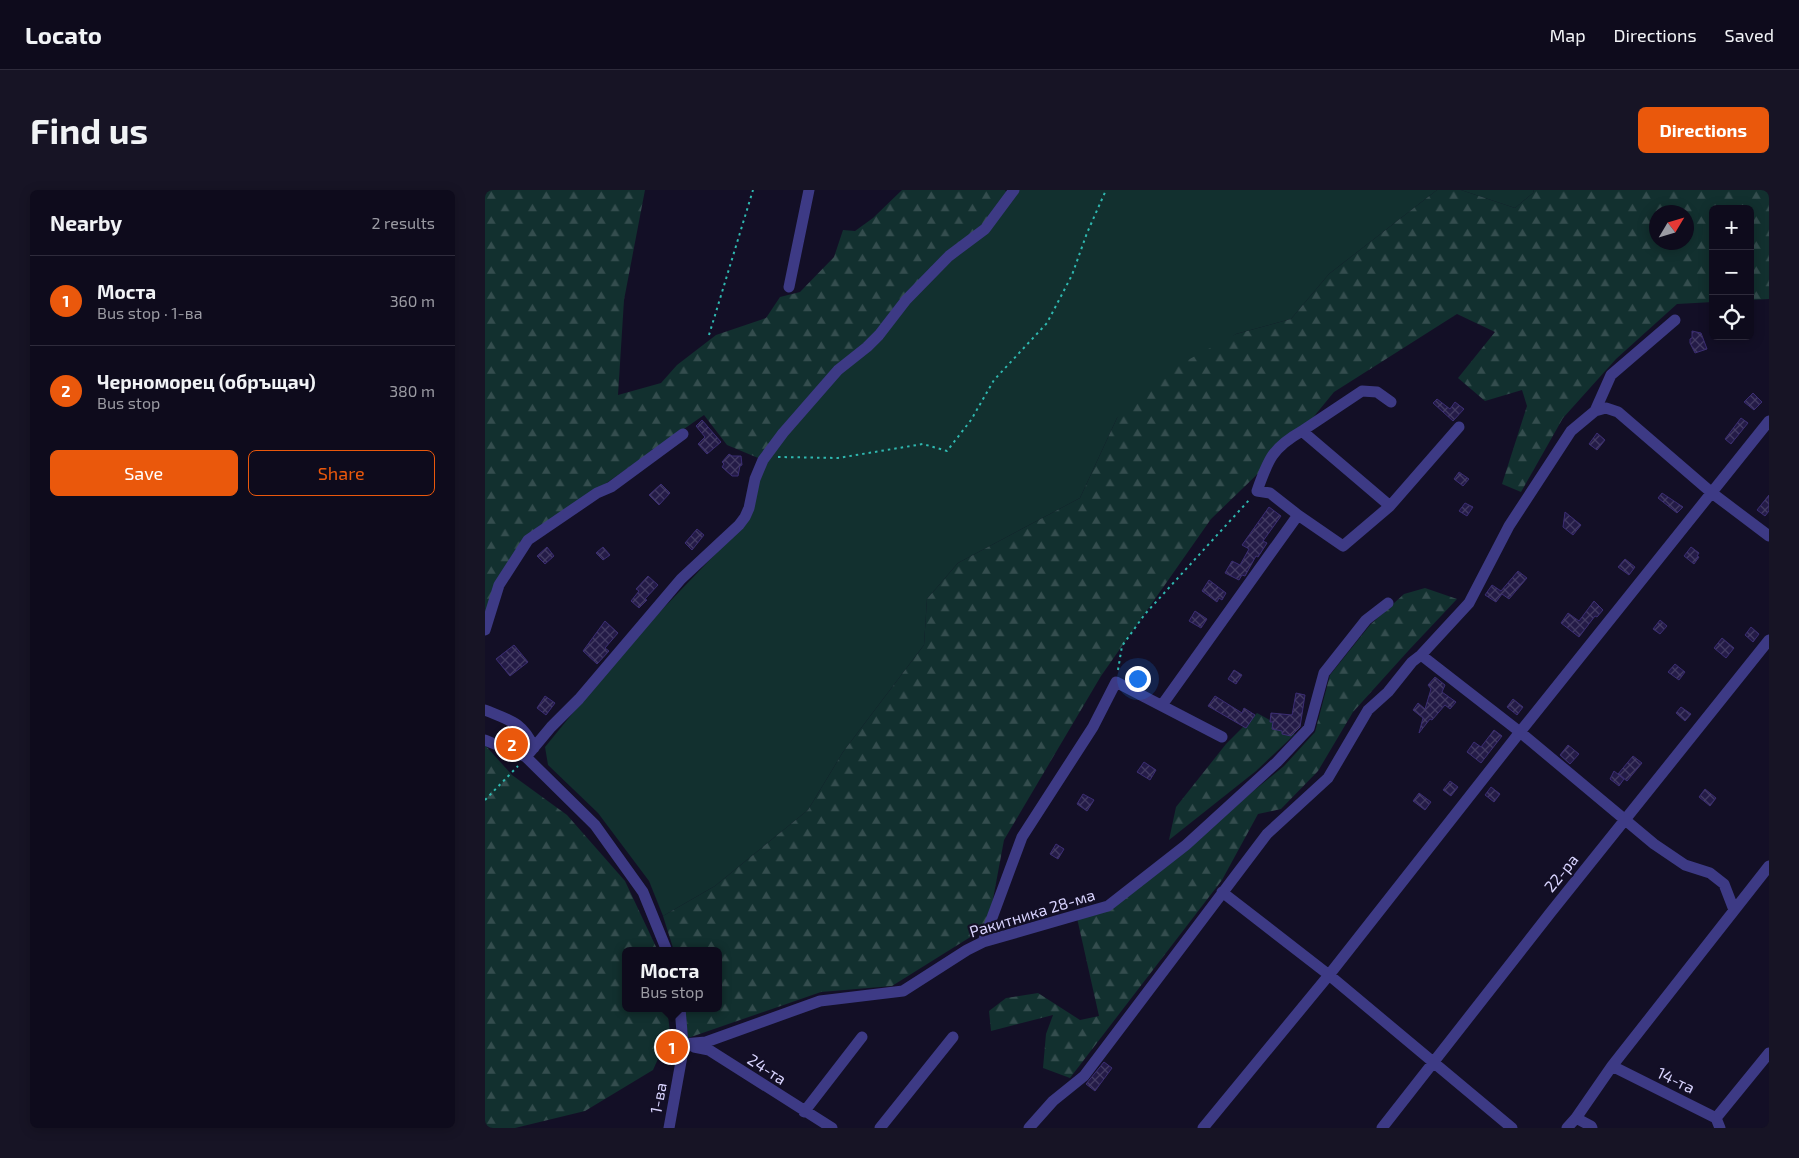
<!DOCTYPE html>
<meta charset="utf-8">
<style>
body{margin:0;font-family:"Exo 2",sans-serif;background:#171425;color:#f1f3f6}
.controls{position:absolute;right:15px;top:15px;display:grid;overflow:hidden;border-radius:8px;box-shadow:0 2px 12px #0003}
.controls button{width:45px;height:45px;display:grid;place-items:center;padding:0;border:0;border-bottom:1px solid #2e2b3b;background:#0e0b1c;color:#f1f3f6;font:25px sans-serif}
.compass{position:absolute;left:1164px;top:15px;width:45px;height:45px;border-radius:50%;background:#0e0b1c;box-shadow:0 2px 12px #0003;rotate:52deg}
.you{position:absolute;left:652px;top:488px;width:18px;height:18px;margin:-12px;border:4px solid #fff;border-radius:50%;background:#1a73e8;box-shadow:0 0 0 8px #1a73e833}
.badge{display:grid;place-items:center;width:32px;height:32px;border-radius:50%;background:#ea580c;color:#fff;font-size:16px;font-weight:700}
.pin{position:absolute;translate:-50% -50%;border:2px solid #fff;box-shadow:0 1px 5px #0006}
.popup{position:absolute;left:137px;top:757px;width:100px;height:65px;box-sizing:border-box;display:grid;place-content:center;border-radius:8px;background:#0e0b1c;filter:drop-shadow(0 1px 4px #0005);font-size:16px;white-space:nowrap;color:#9b9ba3}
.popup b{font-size:19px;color:#f1f3f6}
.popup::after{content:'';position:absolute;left:50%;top:100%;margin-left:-10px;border:10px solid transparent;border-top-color:#0e0b1c}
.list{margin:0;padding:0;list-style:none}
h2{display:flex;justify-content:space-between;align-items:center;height:65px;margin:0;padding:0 20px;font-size:21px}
h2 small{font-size:16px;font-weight:400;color:#9b9ba3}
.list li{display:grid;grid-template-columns:32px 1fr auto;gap:15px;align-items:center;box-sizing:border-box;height:90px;padding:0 20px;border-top:1px solid #2e2b3b}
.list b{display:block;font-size:19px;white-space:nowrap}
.list p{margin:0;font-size:16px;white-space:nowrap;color:#9b9ba3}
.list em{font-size:16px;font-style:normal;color:#9b9ba3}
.actions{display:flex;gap:10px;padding:15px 20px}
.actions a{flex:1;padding:11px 0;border:1px solid #ea580c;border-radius:8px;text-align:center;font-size:18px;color:#ea580c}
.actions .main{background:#ea580c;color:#fff}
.icon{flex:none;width:28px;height:28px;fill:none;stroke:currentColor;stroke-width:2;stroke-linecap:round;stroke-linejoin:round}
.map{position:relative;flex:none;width:1284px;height:938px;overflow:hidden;border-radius:8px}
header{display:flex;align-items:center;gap:30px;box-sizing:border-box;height:70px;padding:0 25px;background:#0e0b1c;border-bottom:1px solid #2e2b3b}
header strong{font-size:24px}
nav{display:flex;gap:28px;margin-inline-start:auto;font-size:18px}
.intro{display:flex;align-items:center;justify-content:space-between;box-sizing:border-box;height:120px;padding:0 30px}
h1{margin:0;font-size:35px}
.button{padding:12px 22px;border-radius:8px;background:#ea580c;color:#fff;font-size:18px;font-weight:700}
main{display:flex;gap:30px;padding:0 30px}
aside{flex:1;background:#0e0b1c;border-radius:8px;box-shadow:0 2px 12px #0003}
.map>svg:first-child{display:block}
.green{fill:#12302f}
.forest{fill:url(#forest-firs);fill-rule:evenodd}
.building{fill:url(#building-cross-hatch);stroke:#3b2d73}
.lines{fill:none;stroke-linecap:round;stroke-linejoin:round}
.path{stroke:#2fb8b0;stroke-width:2;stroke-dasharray:2.5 4;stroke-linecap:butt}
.street{stroke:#3d3a85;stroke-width:11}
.labels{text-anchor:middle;stroke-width:4.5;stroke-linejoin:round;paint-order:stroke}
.street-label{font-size:16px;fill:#d9d4ff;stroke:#130f26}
</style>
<header>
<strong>Locato</strong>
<nav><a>Map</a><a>Directions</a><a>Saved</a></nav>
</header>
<div class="intro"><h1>Find us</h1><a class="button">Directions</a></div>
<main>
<aside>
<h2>Nearby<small>2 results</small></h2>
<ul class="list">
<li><span class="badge">1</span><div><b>Моста</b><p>Bus stop · 1-ва</p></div><em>360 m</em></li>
<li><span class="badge">2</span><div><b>Черноморец (обръщач)</b><p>Bus stop</p></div><em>380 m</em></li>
</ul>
<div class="actions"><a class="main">Save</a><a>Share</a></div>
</aside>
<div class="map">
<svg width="1284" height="938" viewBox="0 0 1284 938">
<defs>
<pattern id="forest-firs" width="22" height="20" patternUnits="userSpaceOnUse" patternTransform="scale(1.25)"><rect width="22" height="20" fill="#12302f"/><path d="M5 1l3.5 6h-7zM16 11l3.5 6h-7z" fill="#344d4e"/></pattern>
<pattern id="building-cross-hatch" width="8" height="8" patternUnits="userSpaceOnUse" patternTransform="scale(1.25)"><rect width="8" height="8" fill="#241b47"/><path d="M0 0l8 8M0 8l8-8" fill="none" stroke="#433b63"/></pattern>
</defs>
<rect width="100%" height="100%" fill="#130f26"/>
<!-- green -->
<path class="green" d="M532 0H952L844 84 806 129 751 144 632 228 595 308 473 373 442 409 439 455 358 562 323 620 230 696 178 726 164 691 113 623 63 575 60 557 144 454 264 329 278 270 335 199Z
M976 0H1049L1048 3 1030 18Z"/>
<!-- forest -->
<path class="forest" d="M0 0H160L139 110 133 205 176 193 192 175 231 145 281 128 295 107 315 102 349 67 358 40 370 41 388 28 417 0H520L524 6 500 39 464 66 278 270 242 255 219 225 44 347 12 394 0 439Z
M952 0H976L1030 18 1048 3 1049 0H1284V109L1265 110V19H1228V112L1192 114 1131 169 1078 228 1036 302 1017 294 1042 216 1037 200 1000 211 973 188 1010 142 972 124 849 202 817 241 726 329 616 486 519 650 503 736 407 796 336 802 203 848 200 818H233V761H189L178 726 230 696 323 620 358 562 439 455 442 409 473 373 595 308 632 228 664 191 751 144 806 129 844 84ZM1172 22H1202V52H1172Z
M940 398 972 409 924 460 868 522 833 581 796 619 773 624 737 690 585 888 558 878 561 844 568 825 506 841 504 821 521 808 553 803 595 830 614 826 592 728 624 719 799 576 830 542 845 485 885 435 919 404Z
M772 523 810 544 771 581 684 650 691 617 741 554Z
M0 555 27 585 82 625 140 691 173 761H141V818H182L185 842 168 880 100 921 30 938H0Z"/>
<!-- building -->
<path class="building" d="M1207 141 1216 143 1222 159 1210 163 1205 153V149L1207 148Z
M1268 203 1277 212 1269 220 1259 212Z
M952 209 965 219 970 212 979 219 968 231 948 213Z
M1256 228 1263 233 1246 254 1240 249Z
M217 230 236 252 222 264 213 254 220 247 211 236Z
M1112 243 1120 250 1112 260 1104 254Z
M244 264 247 266H256L257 275 255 276 253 286H247L237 277 239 274 237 272Z
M974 282 984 289 978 296 969 289Z
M176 294 185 303 174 315 164 305Z
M1177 303 1198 317 1192 323 1173 308Z
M1284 305V321L1280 326 1272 320Z
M980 313 988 317 982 326 974 321Z
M784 317 796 326 778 351 782 353 773 367 771 366 760 386 757 385 754 390 740 383 747 371 755 375 764 359 757 355Z
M1080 322 1096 335 1088 345 1078 337Z
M212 339 219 345 207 360 200 353Z
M62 357 69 366 60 374 52 366Z
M118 357 125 365 118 370 111 363Z
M1206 357 1214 363 1212 366 1214 367 1209 374 1199 366Z
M1140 369 1150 377 1144 385 1133 377Z
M1033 381 1042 388 1024 409 1017 404 1011 412 1000 405 1007 395 1016 401Z
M163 386 173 395 160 409 162 410 154 418 146 411 154 401 151 399Z
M724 390 741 403 737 410 734 408 732 412 717 401Z
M1109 411 1118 420 1112 427 1110 426 1094 447 1076 433 1083 423 1094 431Z
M710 421 722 429 716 438 704 431Z
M1175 430 1182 436 1175 444 1168 439Z
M120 431 133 443 120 458 124 461 112 474 98 461Z
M1266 437 1274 444 1268 452 1260 445Z
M1237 448 1249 458 1241 468 1229 458Z
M29 455 43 472 25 486 11 469Z
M1190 474 1200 482 1194 490 1183 482Z
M749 480 757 485 751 494 743 489Z
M950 487 960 495 957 502 971 512 965 519 960 515 947 530 945 529 934 543 938 528 928 520 933 513 940 519 946 499 943 495Z
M811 503 820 505 815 537 806 546 797 544V541L787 539 788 532H785L786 523 807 525Z
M60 506 70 513 61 525 52 518Z
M730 506 757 523 759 518 770 525 761 538 723 516Z
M1028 509 1038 517 1032 525 1022 517Z
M1196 517 1206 524 1200 531 1191 523Z
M1009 540 1017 546 996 573 982 562 989 552 996 557Z
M1083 555 1094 564 1085 574 1075 565Z
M1148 566 1157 573 1142 591 1133 584Z
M659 572 671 580 665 590 652 582Z
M1129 581 1139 589 1134 596 1125 589Z
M965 591 973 597 966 606 958 600Z
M1006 597 1015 604 1009 612 1000 605Z
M1220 599 1231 608 1225 616 1214 607Z
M934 603 946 612 940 620 928 611Z
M598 604 609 610 602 621 592 614Z
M571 654 579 659 573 669 565 664Z
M619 872 627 878 610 901 601 894Z"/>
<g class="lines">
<!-- path -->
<path class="path" d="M224 145 268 0
M293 267 353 268 438 254 462 261 486 230 509 190 562 133 587 85 602 43 621 0
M633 480 637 456 660 424 765 309
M0 610 33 576"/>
<!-- street -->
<path class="street" d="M304 97 324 0
M1110 221 1121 218 1133 222 1227 303 1284 346
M817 241 877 201 892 202 906 212
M813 325 785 303 772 301C783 270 787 258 817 241L905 316
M0 440 14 395 43 350 112 303 126 297 198 244
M936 465 1035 542 1169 654 1200 675 1225 683 1239 694 1249 720
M677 515 813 325 858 356 905 316 974 237
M0 520C24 530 38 532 49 558
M0 550 41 567 110 635 158 702 182 761
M41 567 66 537 94 509 196 389 254 335 260 327 264 318 270 289 278 270 298 243 353 180 382 157 394 145 421 110 464 66 500 39 529 0
M737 702 844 785 1027 938
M498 752 537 647 608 537 631 492 737 547
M198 854 221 852 335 811 418 801 482 760 498 752 623 716 701 655 792 572 824 538 839 483 881 430 903 413
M209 857 224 860 347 938
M1127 876 1231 928 1235 938
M319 922 377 847
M1091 928 1106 936 1107 938
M1231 928 1284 863
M184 938 197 866 198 854 195 818
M395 938 468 847
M544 938 568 911 599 886 782 644 843 588 883 520 903 502 927 472 936 465 984 413 1024 336 1086 241 1110 221 1126 185 1190 130
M718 938 844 785 1035 542 1284 231
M897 938 1066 722 1284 450
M1082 938 1091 928 1127 876 1284 676"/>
</g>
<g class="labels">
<!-- street labels -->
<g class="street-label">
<text transform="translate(1076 683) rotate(-51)" y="6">22-ра</text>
<text transform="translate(547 723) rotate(-17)" y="6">Ракитника 28-ма</text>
<text transform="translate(282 879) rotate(33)" y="6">24-та</text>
<text transform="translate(1191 890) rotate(26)" y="6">14-та</text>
<text transform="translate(173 908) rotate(-79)" y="6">1-ва</text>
</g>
</g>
</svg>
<div class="controls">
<button>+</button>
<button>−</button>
<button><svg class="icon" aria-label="locate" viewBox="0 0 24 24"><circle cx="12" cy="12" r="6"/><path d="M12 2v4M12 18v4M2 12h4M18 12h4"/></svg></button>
</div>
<svg class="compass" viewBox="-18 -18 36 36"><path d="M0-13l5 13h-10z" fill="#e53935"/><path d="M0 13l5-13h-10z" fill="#9b9ba3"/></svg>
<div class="you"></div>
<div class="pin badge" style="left:187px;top:857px">1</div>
<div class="popup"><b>Моста</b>Bus stop</div>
<div class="pin badge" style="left:27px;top:554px">2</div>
</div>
</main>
